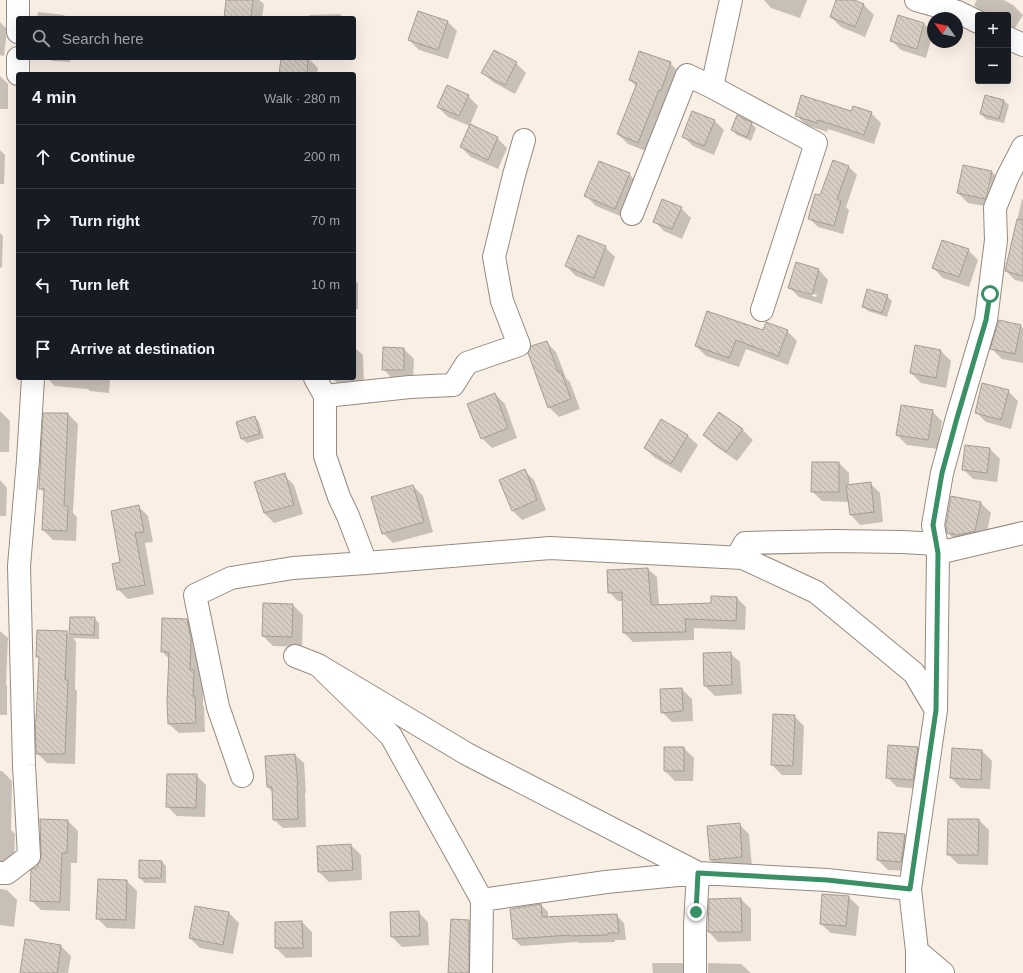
<!DOCTYPE html>
<meta charset="utf-8">
<style>
body{margin:0;font-family:Arial,sans-serif;background:#20242c;color:#f1f3f6}
.controls{position:absolute;right:12px;top:12px;display:grid;overflow:hidden;border-radius:4px;box-shadow:0 4px 16px #0002}
.controls button{width:36px;height:36px;display:grid;place-items:center;padding:0;border:0;border-bottom:1px solid #363941;background:#171b24;color:#f1f3f6;font:20px sans-serif}
.compass{position:absolute;left:927px;top:12px;width:36px;height:36px;border-radius:50%;background:#171b24;box-shadow:0 4px 16px #0002;rotate:303deg}
.stop{position:absolute;width:12px;height:12px;margin:-9px;border:3px solid #399064;border-radius:50%;background:#fff}
.stop.end{background:#399064;border-color:#fff;box-shadow:0 1px 4px #0008}
.list{margin:0;padding:0;list-style:none}
h2{display:flex;justify-content:space-between;align-items:center;height:52px;margin:0;padding:0 16px;font-size:17px}
h2 small{font-size:13px;font-weight:400;color:#9ea1a6}
.list li{display:grid;grid-template-columns:26px 1fr auto;gap:12px;align-items:center;box-sizing:border-box;height:64px;padding:0 16px;border-top:1px solid #363941}
.list b{display:block;font-size:15px;white-space:nowrap}
.list em{font-size:13px;font-style:normal;color:#9ea1a6}
.icon{flex:none;width:22px;height:22px;fill:none;stroke:currentColor;stroke-width:2;stroke-linecap:round;stroke-linejoin:round}
.map{position:relative;flex:none;width:1023px;height:973px;overflow:hidden}
.search{position:absolute;background:#171b24;box-shadow:0 4px 16px #0002;left:16px;top:16px;width:340px;height:44px;display:flex;align-items:center;gap:10px;box-sizing:border-box;padding:0 14px;border-radius:4px;color:#9ea1a6;font-size:15px}
.panel{position:absolute;background:#171b24;box-shadow:0 4px 16px #0002;left:16px;top:72px;width:340px;height:308px;border-radius:4px}
.map>svg:first-child{display:block}
.shadow{fill:#0003;fill-rule:evenodd}
.building{fill:url(#building-back-hatch);stroke:#a69d92}
.lines{fill:none;stroke-linecap:round;stroke-linejoin:round}
.minor-casing{stroke:#948b81;stroke-width:24}
.minor{stroke:#fff;stroke-width:22}
.route{stroke:#399064;stroke-width:5}
</style>
<div class="map">
<svg width="1023" height="973" viewBox="0 0 1023 973">
<defs>
<pattern id="building-back-hatch" width="6" height="6" patternUnits="userSpaceOnUse"><rect width="6" height="6" fill="#d6ccc2"/><path d="M-1 5l2 2M0 0l6 6M5-1l2 2" fill="none" stroke="#b7aea6"/></pattern>
</defs>
<rect width="100%" height="100%" fill="#faefe4"/>
<!-- shadow -->
<path class="shadow" d="M227 0H259L264 4 262 18H225Z
M764 0H807L800 18 771 8Z
M838 0H852L864 5 874 15 865 37 841 27 831 17Z
M977 0H1004L1013 5 1023 15 1008 39V15H984L974 5Z
M38 12 64 15 67 18H37Z
M340 14 344 18H309V15Z
M447 21 457 31 448 59 419 50 409 40Z
M0 22 7 29 4 56 0 55Z
M924 24 933 33 926 58 901 50 891 40Z
M49 58H70V62L52 61Z
M282 58H308L318 68 317 74H280Z
M516 63 526 73 515 94 493 82 483 73Z
M670 63 680 73 648 152 628 144 618 134 636 86 630 80Z
M66 72 67 74H39V73Z
M0 76 8 84V109H0Z
M468 96 478 106 470 125 497 138 507 148 498 169 471 157 461 147 470 126 448 117 438 107Z
M986 96 1004 101 1009 105 1004 123 986 119 981 114Z
M852 112 871 113 881 123 874 144 828 129 827 132 806 125 796 115Z
M714 120 724 130 714 155 693 146 683 136Z
M752 124 756 128 751 141 737 135 732 130Z
M0 150 5 155 4 184H0Z
M849 167 857 175 846 207 849 210 843 234 818 227 809 218 821 196Z
M991 171 1001 181 995 208 968 203 958 193ZM989 178H991L987 199H985Z
M629 174 639 184 625 218 596 206 586 196Z
M1022 199 1023 200V282L1015 280 1006 271Z
M681 208 691 218 682 239 664 231 654 221Z
M0 233 3 236 2 268 0 267Z
M605 247 615 257 604 287 576 276 566 266Z
M968 250 978 260 969 287 943 278 933 268Z
M819 270 828 280 822 304 799 297 789 287ZM800 290 817 295 816 297 800 292Z
M354 280 358 283V309H354Z
M887 296 892 301 887 317 868 311 863 306Z
M1021 326 1023 328V363L1002 359 992 349Z
M763 331H787L797 341 788 365 746 349 739 367 706 356 696 346Z
M546 342 556 352 566 378 570 382 580 409 559 417 549 407Z
M354 347 363 355 364 383 338 384 332 378H354Z
M384 348 404 349 414 359 413 380 393 379 383 369Z
M941 351 951 361 946 388 921 383 911 373Z
M48 378H110L109 393 90 391 88 389 55 386 48 379Z
M1008 391 1018 401 1011 429 986 422 976 412Z
M495 394 505 404 517 438 492 448 482 438Z
M0 411 10 421 9 452H0Z
M932 411 942 421 938 449 907 445 897 435Z
M720 413 743 430 753 440 737 461 714 445 704 435Z
M68 414 78 424 73 513 77 517 76 541 53 540 43 530 45 493 40 488Z
M255 417 259 422 264 438 247 443 242 439Z
M688 436 698 445 681 473 655 458 645 448Z
M990 449 1000 459 997 482 973 479 963 469Z
M839 463 849 473V485L870 483 880 493 883 522 860 525 851 515 849 502 822 501 812 491Z
M524 470 534 480 546 510 522 520 512 510Z
M284 475 294 485 303 514 274 523 264 513Z
M0 480 7 488 6 516H0Z
M413 486 423 496 433 532 393 543 383 533Z
M981 503 991 513 985 541 958 543 948 533Z
M138 506 148 516 153 542 145 543 154 594 128 599 118 589 121 563Z
M648 569 657 577 659 606 712 604 737 598 746 607 745 630 694 628V640L633 642 624 633 623 601H618L609 592 608 571Z
M293 605 303 615 302 647 273 646 263 636Z
M71 618H94L99 623V639L73 638 76 642 75 689 77 691 75 764 47 763 37 753 40 659 37 656 66 632 70 636Z
M187 620 197 630 201 650 200 677 203 681V705L204 707 205 732 179 733 169 724V659L162 651Z
M0 631 8 638 6 684 7 686V715H0Z
M730 653 740 662 742 694 715 696 705 686Z
M682 689 692 699 693 721 672 722 662 712Z
M794 716 804 726 802 775H782L772 765Z
M684 748 694 758 693 781H675L665 771Z
M918 748 928 758 923 789 897 787 887 777Z
M953 749 982 751 992 761 990 789 961 788 951 778Z
M295 755 304 763 306 793H305L306 827 283 828 274 820 273 793 268 787Z
M0 771H2L12 781 11 830 15 834 14 866 0 865Z
M196 775 206 785 205 817 177 816 167 806Z
M979 820 989 830 988 865 958 864 948 854Z
M68 821 78 831 77 863H71L70 911 41 910 31 900 38 869Z
M739 824 749 834 752 867 721 870 711 860Z
M879 833 905 835 915 844 911 871 888 870 878 860Z
M351 845 361 855 362 880 329 882 319 872Z
M162 862 166 866V883H145L140 878Z
M127 881 137 891 135 929 107 928 97 918Z
M0 889 7 890 17 900 14 927 0 925Z
M849 897 859 907 856 936 831 933 821 924Z
M741 899 751 909V941L718 942 709 932 710 900Z
M541 905 548 912V918L616 915 624 923 626 940H615V942L579 943 577 942 521 946 514 939 511 909Z
M196 907 229 913 239 923 233 954 200 948 190 938Z
M418 912 428 922 429 945 402 947 392 937Z
M469 920 477 929V973H449Z
M302 922 312 932V957L286 958 276 948Z
M26 940 61 946 71 956 68 973H21Z
M652 963H682L692 973H653Z
M708 963 741 964 751 973H708Z"/>
<!-- building -->
<path class="building" d="M226 0H253L251 18H224Z
M836 0H854L864 4 855 27 830 17Z
M418 11 448 21 438 50 408 40Z
M898 15 924 23 917 49 890 41Z
M494 50 517 62 505 85 481 73Z
M639 51 671 62 661 91 659 90 638 143 617 134 637 83 629 80Z
M281 58H308L307 74H279Z
M447 85 469 95 459 116 437 107Z
M801 95 851 111 853 106 872 112 864 135 818 120 817 123 795 116Z
M985 95 1004 100 999 119 980 114Z
M692 111 715 120 704 146 682 137Z
M737 115 752 123 747 137 731 130Z
M470 124 498 137 488 160 460 147Z
M833 160 849 166 837 199 841 201 834 226 808 219 815 194 820 195Z
M599 161 630 173 615 209 584 196Z
M963 165 992 171 987 194 985 199 957 193Z
M662 199 682 207 672 229 653 222Z
M1017 219 1023 220V276L1005 271Z
M578 235 606 246 594 278 565 266Z
M942 240 969 249 959 277 932 268Z
M796 262 819 269 812 295 788 288Z
M867 289 888 295 882 313 862 307Z
M707 311 763 330 766 322 788 330 778 356 736 340 729 358 695 346Z
M999 320 1021 325 1015 354 990 349Z
M547 341 558 372 561 371 571 399 548 408 528 353 531 346Z
M915 345 941 350 936 378 910 373Z
M383 347 404 348V370H382Z
M982 383 1009 390 1001 420 975 413Z
M495 393 508 428 481 439 467 404Z
M901 405 933 410 928 440 896 435Z
M719 412 743 429 726 452 703 435Z
M43 413H68L64 506H68L67 531 42 530 44 489H39Z
M255 416 260 434 241 439 236 422Z
M661 419 688 435 671 464 644 448Z
M965 445 990 448 987 473 962 470Z
M812 462H839V492H811Z
M525 469 537 500 512 511 499 480Z
M285 473 294 505 264 513 254 482Z
M871 482 874 512 850 515 846 485Z
M413 485 424 522 382 534 371 497Z
M951 496 981 502 975 531 958 535 947 533 946 525Z
M139 505 144 532 135 533 145 585 117 590 112 564 120 562 111 511Z
M648 568 651 605 711 603V596L737 597 736 621 685 619 686 632 623 633 622 592 608 593 607 570Z
M263 603 293 604 292 637 262 636Z
M70 617H95L94 635 69 634Z
M162 618 187 619 191 639 190 670H194L193 696H195L196 723 168 724 167 702 169 652H161Z
M37 630 67 631 65 680H68L65 754H36L35 720H36L39 657H36Z
M731 652 732 685 704 686 703 653Z
M682 688 683 711 661 713 660 689Z
M773 714 795 715 793 766 771 765Z
M888 745 918 747 913 780 886 778Z
M664 747H684V771H664Z
M952 748 982 750 981 780 950 778Z
M295 754 298 785H297L298 819 273 820 272 787H267L265 756Z
M167 774H197L196 808 166 807Z
M40 819 68 820 67 853H62L60 902 30 901 31 870 34 868H37V866L40 861 41 856Z
M948 819H979L978 855H947Z
M740 823 742 857 710 860 707 826Z
M878 832 905 834 901 862 877 860Z
M351 844 353 870 318 872 317 846Z
M139 860 162 861 161 878H139Z
M98 879 127 880 126 920 96 919Z
M822 894 849 896 846 926 820 924Z
M741 898 742 932H708L709 899Z
M541 904 542 917 617 914 619 933H608V935L570 936V935L513 939 510 909Z
M195 906 229 912 223 945 189 938Z
M419 911 420 936 391 937 390 912Z
M451 919 469 920V973H448Z
M302 921 303 948H275V922Z
M25 939 61 945 57 973H20Z"/>
<g class="lines">
<!-- minor casing -->
<g class="minor-casing">
<path id="minor" d="M18 0V32
M916 0 958 12 978 22
M1008 38 1023 45
M18 58V74
M712 87 816 143 762 310
M632 214 687 75 712 87 731 0
M315 378 325 396V456L339 497 348 516 366 563
M325 396 410 387 453 385 467 363 519 345 502 301 494 257 514 175 524 140
M938 553 933 525 942 473 957 418 986 320 996 240 995 208 1008 176 1023 147
M737 557 745 543 835 541 902 542 937 544
M295 656 318 665 391 736 482 900 481 973
M318 665 467 754 698 873 695 925V973
M242 776 218 707 195 595 231 578 293 568 366 563 550 548 743 558 816 592 914 673 936 710
M0 873H7L29 856 24 765 19 566 28 460 33 378
M482 900 606 882 698 873 827 880 910 889
M917 951 943 973
M917 973V951L910 889 936 710 938 553 1023 533"/>
</g>
<!-- minor -->
<use href="#minor" class="minor"/>
</g>
<g class="lines">
<!-- route -->
<path class="route" d="M696 912 698 873 827 880 910 889 936 710 938 553 933 525 942 473 957 418 986 320 990 294"/>
</g>
</svg>
<div class="controls">
<button>+</button>
<button>−</button>
</div>
<svg class="compass" viewBox="-18 -18 36 36"><path d="M0-13l5 13h-10z" fill="#e53935"/><path d="M0 13l5-13h-10z" fill="#9ea1a6"/></svg>
<div class="stop" style="left:990px;top:294px"></div>
<div class="stop end" style="left:696px;top:912px"></div>
<div class="search"><svg class="icon" aria-label="search" viewBox="0 0 24 24"><circle cx="10" cy="10" r="6"/><path d="M15 15l6 6"/></svg>Search here</div>
<section class="panel">
<h2>4 min<small>Walk · 280 m</small></h2>
<ul class="list">
<li><svg class="icon" aria-label="ahead" viewBox="0 0 24 24"><path d="M12 20V5M6 11l6-6 6 6"/></svg><div><b>Continue</b></div><em>200 m</em></li>
<li><svg class="icon" aria-label="right" viewBox="0 0 24 24"><path d="M7 20v-9h11M14 6l5 5-5 5"/></svg><div><b>Turn right</b></div><em>70 m</em></li>
<li><svg class="icon" aria-label="left" viewBox="0 0 24 24"><path d="M17 20v-9H6M10 6l-5 5 5 5"/></svg><div><b>Turn left</b></div><em>10 m</em></li>
<li><svg class="icon" aria-label="arrive" viewBox="0 0 24 24"><path d="M6 21V4h12l-3 4 3 4H6"/></svg><div><b>Arrive at destination</b></div></li>
</ul>
</section>
</div>
